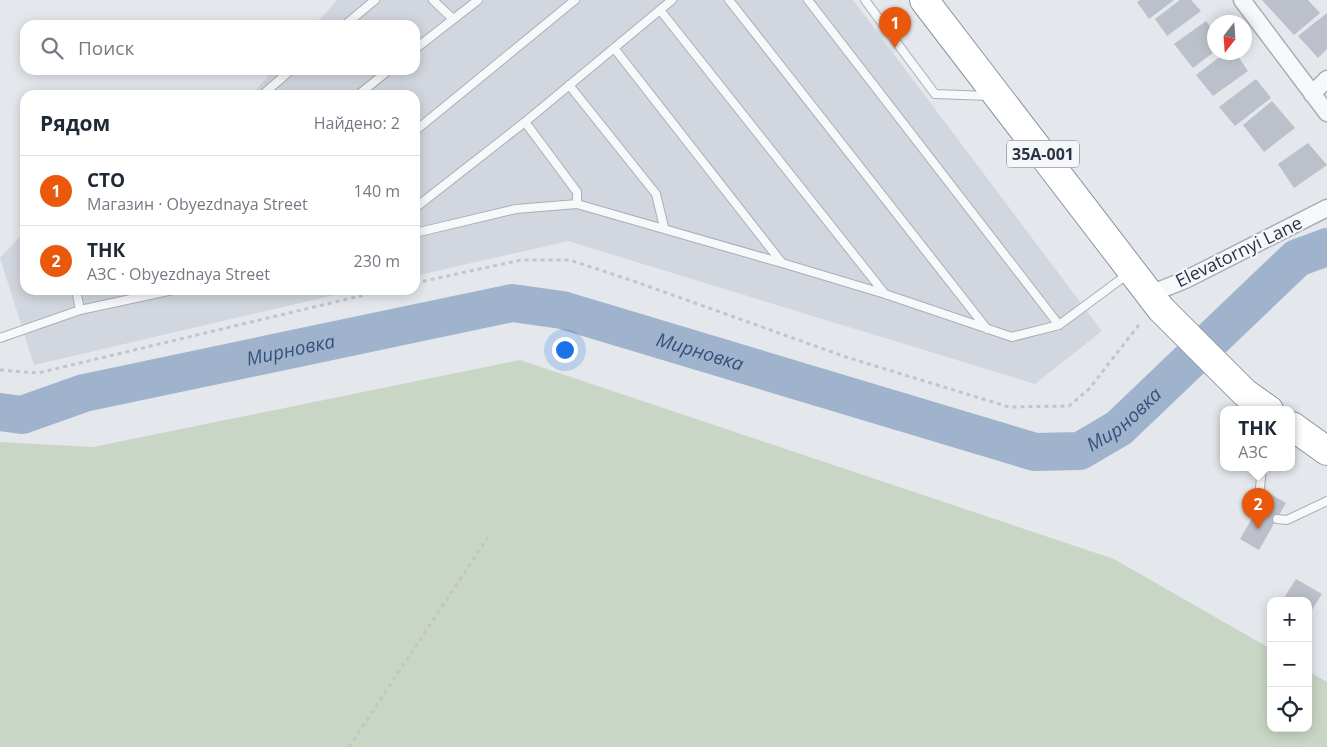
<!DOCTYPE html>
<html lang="ru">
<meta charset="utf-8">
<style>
body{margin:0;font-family:"Open Sans",sans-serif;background:#f2f2f3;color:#1f2937}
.controls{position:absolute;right:15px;bottom:15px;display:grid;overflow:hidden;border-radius:10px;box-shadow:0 2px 12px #0003}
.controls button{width:45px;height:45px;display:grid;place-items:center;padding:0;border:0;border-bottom:1px solid #e0e1e3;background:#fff;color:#1f2937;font:25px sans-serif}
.compass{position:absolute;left:1207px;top:15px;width:45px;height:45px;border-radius:50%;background:#fff;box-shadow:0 2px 12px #0003;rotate:197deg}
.you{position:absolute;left:564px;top:349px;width:18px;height:18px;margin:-12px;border:4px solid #fff;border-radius:50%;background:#1a73e8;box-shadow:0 0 0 8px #1a73e833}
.badge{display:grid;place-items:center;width:32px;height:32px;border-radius:50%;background:#ea580c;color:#fff;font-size:16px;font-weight:700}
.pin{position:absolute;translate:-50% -41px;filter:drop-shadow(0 1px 2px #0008)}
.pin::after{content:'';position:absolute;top:26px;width:18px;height:15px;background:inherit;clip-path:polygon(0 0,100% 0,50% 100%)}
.popup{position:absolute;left:1220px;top:406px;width:75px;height:65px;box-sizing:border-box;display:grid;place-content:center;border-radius:10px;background:#fff;filter:drop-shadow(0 1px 4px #0005);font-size:16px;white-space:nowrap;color:#747a83}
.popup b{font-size:19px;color:#1f2937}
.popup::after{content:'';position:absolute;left:50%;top:100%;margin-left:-10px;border:10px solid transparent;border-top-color:#fff}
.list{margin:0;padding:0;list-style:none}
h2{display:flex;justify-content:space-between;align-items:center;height:65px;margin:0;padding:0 20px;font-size:21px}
h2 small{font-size:16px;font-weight:400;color:#747a83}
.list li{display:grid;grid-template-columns:32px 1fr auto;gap:15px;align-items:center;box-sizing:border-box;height:70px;padding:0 20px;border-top:1px solid #e0e1e3}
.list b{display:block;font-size:19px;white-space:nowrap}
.list p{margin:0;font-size:16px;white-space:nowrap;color:#747a83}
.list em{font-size:16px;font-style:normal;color:#747a83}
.icon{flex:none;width:28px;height:28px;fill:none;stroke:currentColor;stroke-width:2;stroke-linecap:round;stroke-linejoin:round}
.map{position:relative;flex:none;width:1327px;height:747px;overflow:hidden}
.search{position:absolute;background:#fff;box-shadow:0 2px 12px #0003;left:20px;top:20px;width:400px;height:55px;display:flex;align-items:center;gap:12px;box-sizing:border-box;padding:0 18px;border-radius:15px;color:#747a83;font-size:19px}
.panel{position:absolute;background:#fff;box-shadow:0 2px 12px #0003;left:20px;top:90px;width:400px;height:205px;border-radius:15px}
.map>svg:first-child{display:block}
.built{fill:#d2d6de}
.green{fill:#c9d6c5}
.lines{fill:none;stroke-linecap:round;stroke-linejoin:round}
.river{stroke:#9fb4cc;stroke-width:38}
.building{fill:#bbc0ca}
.lane-casing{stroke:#a9aeb7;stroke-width:10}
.street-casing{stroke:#a9aeb7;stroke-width:19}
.highway-casing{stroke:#8b94a3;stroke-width:30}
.path{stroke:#c2c5cb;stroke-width:3;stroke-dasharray:4 4;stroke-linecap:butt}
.lane{stroke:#f7f8fa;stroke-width:8}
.street{stroke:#f7f8fa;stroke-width:16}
.highway{stroke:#fff;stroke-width:28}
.labels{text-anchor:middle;stroke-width:4.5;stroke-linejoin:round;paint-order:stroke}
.shield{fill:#f4f6f9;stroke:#676e7b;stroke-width:1}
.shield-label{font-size:16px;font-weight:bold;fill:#2b3445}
.street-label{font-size:18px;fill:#2b3445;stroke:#f4f6f9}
.water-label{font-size:19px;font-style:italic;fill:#34527a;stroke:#f4f6f9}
</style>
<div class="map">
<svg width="1327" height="747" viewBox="0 0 1327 747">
<rect width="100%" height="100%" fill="#e4e7ec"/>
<!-- built -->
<path class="built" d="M337 0H853L1102 331 1035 384 568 241 415 276V95H251L274 70H415V25H315Z
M25 231V290H356L34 365 0 258Z"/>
<!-- green -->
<path class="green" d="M520 360 1114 559 1271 649V728H1308V671L1327 682V747H0V442L93 447Z"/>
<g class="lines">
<!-- river -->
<path class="river" id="s1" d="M0 412 22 415 84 393 512 303 562 310 1035 452 1080 451 1119 428 1297 258 1327 247"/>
</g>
<!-- building -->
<path class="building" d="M1140 0H1174L1149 19 1137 2Z
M1180 0H1191L1201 11 1167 36 1155 19Z
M1262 0H1308L1320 13 1294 35Z
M1327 13V49L1318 58 1298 36Z
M1206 21 1214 32V52L1193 68 1174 44Z
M1226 52H1235L1248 71 1213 96 1196 75Z
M1256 79 1271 98 1235 126 1219 107Z
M1272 101 1295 128 1264 152 1243 125Z
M1308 143 1327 165 1294 188 1278 164Z
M1267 492 1286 503 1259 550 1240 539Z
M1296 579 1322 594 1308 616V601H1282Z"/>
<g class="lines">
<!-- lane casing -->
<g class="lane-casing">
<path id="lane" d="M433 0 453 19
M729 0 987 329
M808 0 1059 325
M865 0 935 94 989 96
M660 10 885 294
M345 25 375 0
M614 48 782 263
M415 49 478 0
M569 85 656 194 664 227
M262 95 291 70
M358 95 389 70
M525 122 577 192V204
M415 131 575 0
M415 208 525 122 672 0
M415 233 516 209 577 204 782 263 885 294 1012 337 1059 325 1128 274
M76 290 80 310
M0 338 80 310 173 290
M1258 507 1262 468
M1277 519 1287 520 1327 501"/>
</g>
<!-- street casing -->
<g class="street-casing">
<path id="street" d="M1242 0 1327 113
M1312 94 1327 79
M1150 294 1185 280 1327 208"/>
</g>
<!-- highway casing -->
<g class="highway-casing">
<path id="highway" d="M924 0 1161 309 1245 393 1269 410
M1292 426 1327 451"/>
</g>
<!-- path -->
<path class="path" d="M415 283 521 260H570L639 283 846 357 1009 407 1069 406 1089 389 1141 322
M0 370 38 373 385 290
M349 747 490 534"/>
<!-- lane -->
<use href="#lane" class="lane"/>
<!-- street -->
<use href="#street" class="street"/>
<!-- highway -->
<use href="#highway" class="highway"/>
</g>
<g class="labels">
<!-- shield labels -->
<rect class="shield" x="1007" y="140.5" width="72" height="27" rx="4"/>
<g class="shield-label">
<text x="1043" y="160">35А-001</text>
</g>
<!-- street labels -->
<g class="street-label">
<text transform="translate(1239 252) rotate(-26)" y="6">Elevatornyi Lane</text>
</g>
<!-- water labels -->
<g class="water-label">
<text dy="7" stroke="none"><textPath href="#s1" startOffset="299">Мирновка</textPath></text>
<text dy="7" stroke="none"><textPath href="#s1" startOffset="720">Мирновка</textPath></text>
<text dy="7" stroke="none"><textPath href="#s1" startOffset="1169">Мирновка</textPath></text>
</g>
</g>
</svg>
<div class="controls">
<button>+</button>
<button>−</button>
<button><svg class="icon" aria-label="locate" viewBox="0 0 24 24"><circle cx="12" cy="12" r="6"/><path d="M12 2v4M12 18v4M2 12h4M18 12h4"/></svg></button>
</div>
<svg class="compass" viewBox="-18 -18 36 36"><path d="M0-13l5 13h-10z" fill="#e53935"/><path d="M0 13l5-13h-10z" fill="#747a83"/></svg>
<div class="you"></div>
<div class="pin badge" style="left:895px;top:48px">1</div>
<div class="pin badge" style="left:1258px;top:529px">2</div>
<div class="popup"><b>ТНК</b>АЗС</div>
<div class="search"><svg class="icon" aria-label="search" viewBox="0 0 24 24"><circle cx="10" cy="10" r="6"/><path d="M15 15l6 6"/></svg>Поиск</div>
<section class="panel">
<h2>Рядом<small>Найдено: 2</small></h2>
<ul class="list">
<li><span class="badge">1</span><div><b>СТО</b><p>Магазин · Obyezdnaya Street</p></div><em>140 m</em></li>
<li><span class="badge">2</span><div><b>ТНК</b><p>АЗС · Obyezdnaya Street</p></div><em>230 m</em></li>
</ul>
</section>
</div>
